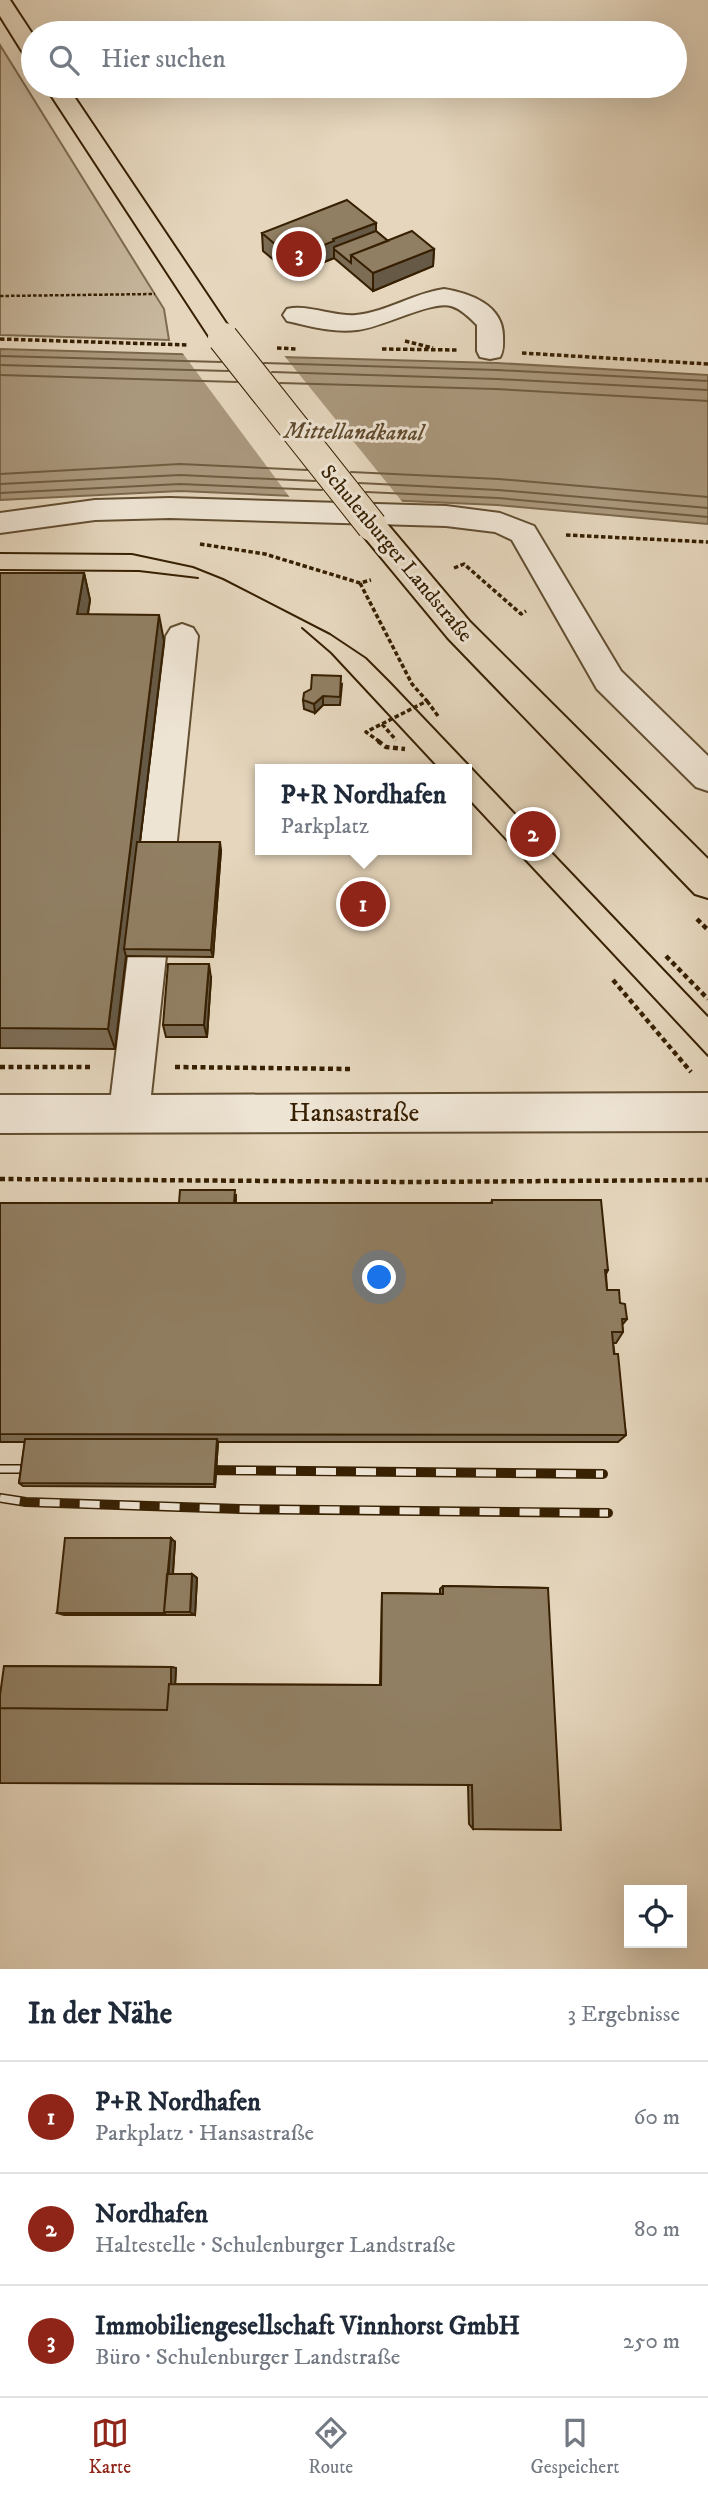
<!DOCTYPE html>
<html lang="de">
<meta charset="utf-8">
<style>
body{margin:0;font-family:"IM FELL DW Pica",serif;background:#f2f2f3;color:#1f2937}
.controls{position:absolute;right:21px;bottom:21px;display:grid;overflow:hidden;border-radius:0px;box-shadow:0 7px 28px #0002}
.controls button{width:63px;height:63px;display:grid;place-items:center;padding:0;border:0;border-bottom:2px solid #e0e1e3;background:#fff;color:#1f2937;font:35px sans-serif}
.you{position:absolute;left:380px;top:1278px;width:24px;height:24px;margin:-18px;border:5px solid #fff;border-radius:50%;background:#1a73e8;box-shadow:0 0 0 10px #1a73e833}
.badge{display:grid;place-items:center;width:46px;height:46px;border-radius:50%;background:#8f2418;color:#fff;font-size:23px;font-weight:700}
.pin{position:absolute;translate:-50% -50%;border:4px solid #fff;box-shadow:0 2px 7px #0006}
.popup{position:absolute;left:255px;top:764px;width:217px;height:91px;box-sizing:border-box;display:grid;place-content:center;border-radius:0px;background:#fff;filter:drop-shadow(0 2px 5px #0005);font-size:23px;white-space:nowrap;color:#747a83}
.popup b{font-size:26px;color:#1f2937}
.popup::after{content:'';position:absolute;left:50%;top:100%;margin-left:-14px;border:14px solid transparent;border-top-color:#fff}
.list{margin:0;padding:0;list-style:none}
h2{display:flex;justify-content:space-between;align-items:center;height:91px;margin:0;padding:0 28px;font-size:30px}
h2 small{font-size:23px;font-weight:400;color:#747a83}
.list li{display:grid;grid-template-columns:46px 1fr auto;gap:21px;align-items:center;box-sizing:border-box;height:112px;padding:0 28px;border-top:2px solid #e0e1e3}
.list b{display:block;font-size:26px;white-space:nowrap}
.list p{margin:0;font-size:23px;white-space:nowrap;color:#747a83}
.list em{font-size:23px;font-style:normal;color:#747a83}
.icon{flex:none;width:38px;height:38px;fill:none;stroke:currentColor;stroke-width:2;stroke-linecap:round;stroke-linejoin:round}
.map{position:relative;flex:none;width:708px;height:1969px;overflow:hidden}
.search{position:absolute;background:#fff;box-shadow:0 7px 28px #0002;left:21px;right:21px;top:21px;height:77px;display:flex;align-items:center;gap:18px;box-sizing:border-box;padding:0 24px;border-radius:38px;color:#747a83;font-size:26px}
.sheet{height:427px;background:#fff}
nav{display:flex;justify-content:space-around;align-items:center;box-sizing:border-box;height:98px;border-top:2px solid #e0e1e3;background:#fff;font-size:19px;color:#747a83}
nav a{display:grid;justify-items:center;gap:4px}
nav .on{color:#8f2418}
.map>svg:first-child{display:block}
.green{fill:#c7b79d;stroke:#7f6c50;stroke-width:2}
.water{fill:#aa987d;stroke:#7c684c;stroke-width:2}
.pier{fill:#e5d6bd}
.lines{fill:none;stroke-linecap:round;stroke-linejoin:round}
.shore{stroke:#705c40;stroke-width:2}
.minor-casing{stroke:#624e31;stroke-width:4}
.major-casing{stroke:#372002;stroke-width:4}
.path-far2{stroke:#372002;stroke-width:2.5;stroke-dasharray:3.5 2;stroke-linecap:butt}
.path-far1{stroke:#372002;stroke-width:3.5;stroke-dasharray:4.5 2.5;stroke-linecap:butt}
.path{stroke:#372002;stroke-width:4.5;stroke-dasharray:5 3.5;stroke-linecap:butt}
.minor{fill:#eee4d4;fill-rule:evenodd}
.major{fill:#e5d6bd;fill-rule:evenodd}
.tram{stroke:#372002;stroke-width:2}
.rail-casing{stroke:#372002;stroke-width:10}
.rail{stroke:#eee4d4;stroke-width:7;stroke-dasharray:20;stroke-linecap:butt}
.major-bridge-casing{stroke:#372002;stroke-width:32;stroke-linecap:butt}
.major-bridge{stroke:#e5d6bd;stroke-width:30}
.wall{fill:#7d6d55;stroke:#372002;stroke-width:2}
.shaded-wall{fill:#665945;stroke:#372002;stroke-width:2}
.building{fill:#917f63;stroke:#372002;stroke-width:2}
.labels{text-anchor:middle;stroke-width:6;stroke-linejoin:round;paint-order:stroke}
.far-street-label{font-size:21px;fill:#372002;stroke:#eee4d4}
.far-water-label{font-size:23px;font-style:italic;fill:#5f4a2d;stroke:#eee4d4}
.street-label{font-size:26px;fill:#372002;stroke:#eee4d4}
</style>
<div class="map">
<svg width="708" height="1969" viewBox="0 0 708 1969">
<rect width="100%" height="100%" fill="#e5d6bd"/>
<filter id="stains"><feTurbulence type="fractalNoise" baseFrequency=".00286" numOctaves="4"/><feColorMatrix values="0 0 0 0 .2 0 0 0 0 .09 0 0 0 0 .02 0 0 0 .5 -.17"/></filter>
<radialGradient id="worn" r=".72"><stop offset=".6" stop-color="#630" stop-opacity="0"/><stop offset="1" stop-color="#630" stop-opacity=".3"/></radialGradient>
<!-- green -->
<path class="green" d="M0 45 164 309 169 340 0 335Z"/>
<!-- water -->
<path class="water" d="M0 349 497 363 708 375V524L497 505 180 491 0 500Z"/>
<!-- pier -->
<path class="pier" d="M181 351 282 353 404 504 291 499Z"/>
<g class="lines">
<!-- shore -->
<path class="shore" d="M0 356 221 362
M264 363 497 370 708 381
M0 365 228 371
M272 372 497 379 708 390
M0 375 237 382
M280 383 496 389 708 401
M351 472 499 479 708 497
M0 474 180 464 307 470
M359 483 498 490 708 508
M0 484 180 475 315 481
M366 492 498 498 708 517
M0 493 180 484 322 490"/>
<!-- minor casing -->
<g class="minor-casing">
<path id="minor" d="M444 289C470 293 503 305 503 336 503 344 504 350 500 357L490 359 480 357 477 351V325C469 317 461 309 451 306 432 300 381 328 357 330 333 333 309 326 287 321L283 315 287 309C308 304 333 317 356 315 387 312 414 293 444 289Z
M170 498 446 506 500 513 534 526 621 671 708 756V791L696 787 597 689 512 540 495 532 446 526 170 518 95 520 0 533V513L95 500Z
M182 624 193 628 198 636 176 850 171 860 158 865 145 860 140 850 166 636 171 628Z
M147 940 160 945 166 956 151 1095 708 1093V1131L0 1133V1095H111L128 956 134 945Z"/>
</g>
<!-- major casing -->
<g class="major-casing">
<path id="major" d="M0 0H10L33 35V57L25 56 0 16Z
M45 86H67L236 338 232 344 223 346 214 344Z
M372 516 383 519 470 622 708 859V898L695 894 448 638 361 533 357 526 361 519Z"/>
</g>
<!-- path-far2 -->
<path class="path-far2" d="M0 296 155 294"/>
<!-- path-far1 -->
<path class="path-far1" d="M0 339 188 345
M405 341 433 348
M277 348 296 349
M382 349 457 350
M522 353 708 364
M566 535 708 542
M200 544 265 554 360 583 371 580
M454 568 464 564 521 614 526 611
M360 583 412 684 427 701 366 732 380 742
M427 701 438 716
M382 724 396 740"/>
<!-- path -->
<path class="path" d="M378 741 386 747 405 749
M697 919 708 930
M666 956 708 999
M613 980 691 1072
M0 1067H92
M175 1067 351 1069
M0 1179 409 1182 708 1180"/>
<!-- minor -->
<use href="#minor" class="minor"/>
<!-- major -->
<use href="#major" class="major"/>
<!-- tram -->
<path class="tram" d="M0 553 132 554 193 567 223 579 330 634 366 658 390 682 708 1016
M0 570 139 571 198 578
M302 628 331 653 439 769
M466 797 708 1056"/>
<!-- rail casing -->
<g class="rail-casing">
<path id="rail" d="M0 1469H38
M196 1470 603 1474
M0 1498 26 1502 241 1509 608 1513"/>
</g>
<!-- rail -->
<use href="#rail" class="rail"/>
<!-- major-bridge casing -->
<g class="major-bridge-casing">
<path id="major-bridge" d="M223 338 372 526"/>
</g>
<!-- major-bridge -->
<use href="#major-bridge" class="major-bridge"/>
</g>
<!-- wall -->
<path class="wall" d="M376 231 388 241 434 249 433 266 373 291 334 258 292 275 263 251 262 233Z
M0 573H84L90 600 88 614 164 641 140 842 221 850 213 957 126 956 115 1049 0 1048Z
M342 684 340 705H323L315 713 304 709 303 700Z
M211 978 207 1037H166L163 1025Z
M236 1195V1203H491L492 1200 608 1270 606 1274 607 1290 620 1303 627 1319 622 1325 623 1332 616 1343H613L626 1435 618 1442H218L215 1487 23 1486 19 1483 25 1442H0V1203H179Z
M175 1542 173 1574H192L197 1578 195 1615H64L57 1613Z
M443 1586 548 1588 473 1829 469 1824 468 1785 4 1666 171 1667 176 1668 175 1684 380 1685 382 1593 440 1594V1589Z"/>
<!-- shaded-wall -->
<path class="shaded-wall" d="M376 223V241L334 249V258L292 275 291 258 333 239Z
M434 249 433 266 373 291V273Z
M84 573 90 600 83 640 77 614Z
M159 615 164 641 127 949H124L126 956 115 1049 108 1029Z
M323 696V705L315 713 314 704Z
M220 842 221 850 213 957 211 950Z
M209 964 211 978 207 1037 204 1025Z
M217 1439 218 1442 215 1487 214 1484Z
M171 1538 175 1542 170 1612H166Z
M192 1574 197 1578 195 1615 190 1612Z
M171 1667 176 1668 174 1709 169 1710Z"/>
<!-- building -->
<path class="building" d="M347 200 376 223 333 239 334 241 291 258 262 233Z
M376 231 388 241 351 255V263L334 249V247Z
M412 231 434 249 373 273 351 255Z
M0 573H84L77 614 159 615 108 1029 0 1028Z
M312 675 341 676 340 697 323 696 314 704 303 700 304 693 311 689Z
M137 842H220L211 950 124 949Z
M168 964H209L204 1025H163Z
M180 1190H235L234 1203H179Z
M492 1200H601L608 1270H605L607 1290H619L620 1303 625 1304 627 1319H622L623 1332H612L614 1354H618L626 1435 0 1434V1203H492Z
M25 1439H217L214 1484 19 1483Z
M65 1538H171L164 1612 166 1613H57Z
M167 1574H192L190 1612H164Z
M443 1586 548 1588 561 1830 473 1829 472 1785 0 1783V1708L167 1710 169 1684 381 1685 382 1593 443 1594Z
M4 1666 171 1667V1684H169L167 1710 0 1708V1695Z"/>
<g class="labels">
<!-- far-street labels -->
<g class="far-street-label">
<text transform="translate(397 553) rotate(50)" y="7">Schulenburger Landstraße</text>
</g>
<!-- far-water labels -->
<g class="far-water-label">
<text transform="translate(354 431) rotate(1)" y="8">Mittellandkanal</text>
</g>
<!-- street labels -->
<g class="street-label">
<text x="354" y="1121">Hansastraße</text>
</g>
</g>
<rect width="100%" height="100%" filter="url(#stains)"/>
<rect width="100%" height="100%" fill="url(#worn)"/>
</svg>
<div class="controls">
<button><svg class="icon" aria-label="locate" viewBox="0 0 24 24"><circle cx="12" cy="12" r="6"/><path d="M12 2v4M12 18v4M2 12h4M18 12h4"/></svg></button>
</div>
<div class="you"></div>
<div class="pin badge" style="left:363px;top:904px">1</div>
<div class="popup"><b>P+R Nordhafen</b>Parkplatz</div>
<div class="pin badge" style="left:533px;top:834px">2</div>
<div class="pin badge" style="left:299px;top:254px">3</div>
<div class="search"><svg class="icon" aria-label="search" viewBox="0 0 24 24"><circle cx="10" cy="10" r="6"/><path d="M15 15l6 6"/></svg>Hier suchen</div>
</div>
<section class="sheet">
<h2>In der Nähe<small>3 Ergebnisse</small></h2>
<ul class="list">
<li><span class="badge">1</span><div><b>P+R Nordhafen</b><p>Parkplatz · Hansastraße</p></div><em>60 m</em></li>
<li><span class="badge">2</span><div><b>Nordhafen</b><p>Haltestelle · Schulenburger Landstraße</p></div><em>80 m</em></li>
<li><span class="badge">3</span><div><b>Immobiliengesellschaft Vinnhorst GmbH</b><p>Büro · Schulenburger Landstraße</p></div><em>250 m</em></li>
</ul>
</section>
<nav>
<a class="on"><svg class="icon" aria-label="map" viewBox="0 0 24 24"><path d="M3 6l6-2 6 2 6-2v14l-6 2-6-2-6 2zM9 4v14M15 6v14"/></svg>Karte</a>
<a><svg class="icon" aria-label="directions" viewBox="0 0 24 24"><path d="M12 3l9 9-9 9-9-9zM9 14v-3h6M13 9l2 2-2 2"/></svg>Route</a>
<a><svg class="icon" aria-label="saved" viewBox="0 0 24 24"><path d="M7 4h10v16l-5-4-5 4z"/></svg>Gespeichert</a>
</nav>
